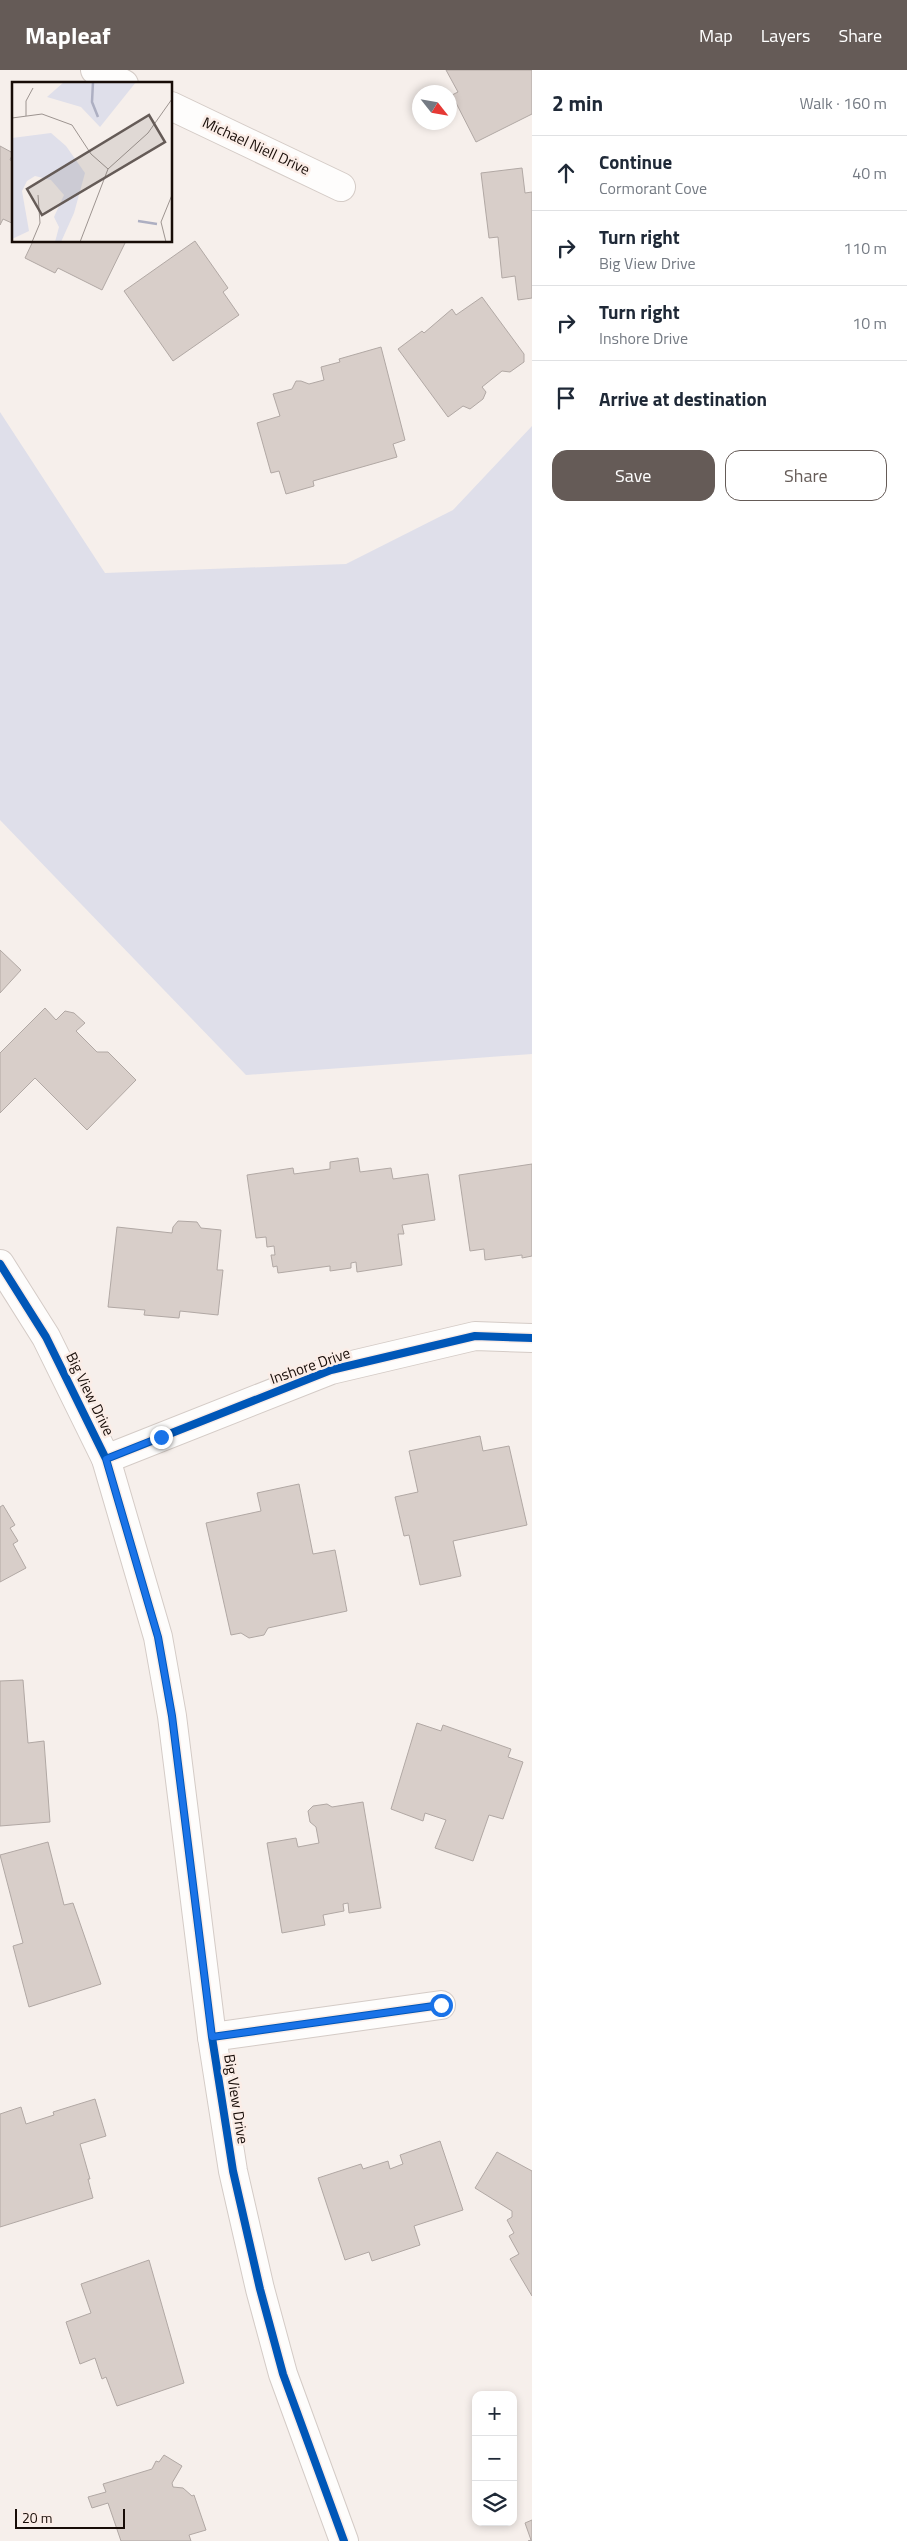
<!DOCTYPE html>
<meta charset="utf-8">
<style>
body{margin:0;font-family:"Titillium Web",sans-serif;background:#f6f6f7;color:#1f2937}
.controls{position:absolute;right:15px;bottom:15px;display:grid;overflow:hidden;border-radius:10px;box-shadow:0 2px 8px #0003}
.controls button{width:45px;height:45px;display:grid;place-items:center;padding:0;border:0;border-bottom:1px solid #e0e1e3;background:#fff;color:#1f2937;font:25px sans-serif}
.compass{position:absolute;left:412px;top:15px;width:45px;height:45px;border-radius:50%;background:#fff;box-shadow:0 2px 8px #0003;rotate:121deg}
.scale{position:absolute;left:15px;bottom:12px;width:110px;box-sizing:border-box;padding-left:5px;border:2px solid #170c07;border-top:0;font-size:14px;line-height:18px;white-space:nowrap;color:#170c07;-webkit-text-stroke:4px #fbede7;paint-order:stroke}
.stop{position:absolute;width:15px;height:15px;margin:-11px;border:4px solid #1a73e8;border-radius:50%;background:#fff}
.stop.end{background:#1a73e8;border-color:#fff;box-shadow:0 1px 5px #0008}
.list{margin:0;padding:0;list-style:none}
h2{display:flex;justify-content:space-between;align-items:center;height:65px;margin:0;padding:0 20px;font-size:21px}
h2 small{font-size:16px;font-weight:400;color:#747a83}
.list li{display:grid;grid-template-columns:32px 1fr auto;gap:15px;align-items:center;box-sizing:border-box;height:75px;padding:0 20px;border-top:1px solid #e0e1e3}
.list b{display:block;font-size:19px;white-space:nowrap}
.list p{margin:0;font-size:16px;white-space:nowrap;color:#747a83}
.list em{font-size:16px;font-style:normal;color:#747a83}
.actions{display:flex;gap:10px;padding:15px 20px}
.actions a{flex:1;padding:11px 0;border:1px solid #655b57;border-radius:15px;text-align:center;font-size:18px;color:#655b57}
.actions .main{background:#655b57;color:#fff}
.icon{flex:none;width:28px;height:28px;fill:none;stroke:currentColor;stroke-width:2;stroke-linecap:round;stroke-linejoin:round}
.map{position:relative;flex:none;width:532px;height:2471px;overflow:hidden}
header{display:flex;align-items:center;gap:30px;box-sizing:border-box;height:70px;padding:0 25px;background:#655b57;color:#fff}
header strong{font-size:24px}
nav{display:flex;gap:28px;margin-inline-start:auto;font-size:18px}
main{display:flex}
aside{flex:1;background:#fff}
.map>svg:first-child{display:block}
.green{fill:#dfdfea}
.building{fill:#d8cec9;stroke:#b1a8a4}
.lines{fill:none;stroke-linecap:round;stroke-linejoin:round}
.minor-casing{stroke:#d4cbc6;stroke-width:30}
.tertiary-casing{stroke:#d4cbc6;stroke-width:30}
.minor{stroke:#fefdfc;stroke-width:28}
.tertiary{stroke:#fefdfc;stroke-width:28}
.cycleway-casing{stroke:#fbede7;stroke-width:11}
.cycleway{stroke:#0057b8;stroke-width:8}
.route{stroke:#1a73e8;stroke-width:6}
.labels{text-anchor:middle;stroke-width:5;stroke-linejoin:round;paint-order:stroke}
.street-label{font-size:15px;fill:#170c07;stroke:#fbede7}
.inset-river{fill:none;stroke:#adafc2;stroke-width:2.5}
.inset-road{fill:none;stroke:#9d9490;stroke-width:1}
.view{fill:#655b57;fill-opacity:0.15;stroke:#655b57;stroke-width:2.5}
.inset-edge{fill:none;stroke:#170c07;stroke-width:2.5}
</style>
<header>
<strong>Mapleaf</strong>
<nav><a>Map</a><a>Layers</a><a>Share</a></nav>
</header>
<main>
<div class="map">
<svg width="532" height="2471" viewBox="0 0 532 2471">
<rect width="100%" height="100%" fill="#f6efeb"/>
<!-- green -->
<path class="green" d="M0 342 105 503 346 494 453 440 532 356V984L246 1005 0 750Z"/>
<!-- building -->
<path class="building" d="M446 0H532V44L476 72 452 25 458 22Z
M0 76 13 83 10 90 14 92V154L3 149 0 155Z
M522 98 525 123 532 122V228L518 230 515 206 502 208 498 167 489 168 481 103Z
M33 171H126L102 220 58 198 55 203 25 188Z
M195 171 228 218 223 222 239 245 173 291 124 221Z
M482 227 524 284V292L510 302 502 301 482 317 486 322 483 329 470 339 463 336 448 347 398 279 422 261 424 263 452 239 456 245Z
M381 277 405 370 393 374 397 387 313 411 314 416 286 424 279 401 271 403 257 353 280 346 273 324 292 319 296 311H301L309 314 324 310 321 297 340 292 339 289Z
M0 880 21 900 0 923Z
M45 938 56 950 65 941 74 943 85 953 76 961 97 982H108L136 1010 87 1060 35 1008 0 1043V983Z
M358 1088 360 1102 391 1098 393 1109 428 1104 435 1150 402 1155 404 1164H398L402 1195 357 1202 356 1192 351 1193V1198L330 1201V1196L278 1203 277 1196 273 1197 271 1185H275L274 1176 267 1177 266 1167 256 1168 247 1105 293 1098 294 1104 330 1099V1092Z
M532 1094V1186L522 1188V1185L485 1190 484 1179 470 1181 459 1105Z
M178 1151 197 1152 201 1158 221 1160 217 1200H223L218 1245 180 1241 179 1248 144 1245 145 1240 108 1237 117 1157 172 1163 173 1157Z
M480 1366 483 1381 509 1376 527 1455 453 1471 461 1506 420 1515 409 1465 404 1466 395 1427 418 1422 409 1381Z
M299 1414 313 1484 335 1480 347 1541 268 1558 264 1565 249 1568 241 1563 231 1565 206 1453 261 1441 257 1423Z
M3 1435 15 1455 10 1458 18 1471 13 1474 26 1498 0 1512V1437Z
M23 1610 28 1673 44 1671 50 1752 0 1756V1611Z
M417 1653 441 1661 443 1655 511 1679 508 1687 523 1692 503 1749 489 1745 473 1791 435 1778 446 1750 425 1743 423 1751 391 1739Z
M363 1732 381 1838 349 1843 348 1833 343 1834 344 1841 323 1845 325 1855 282 1863 267 1773 296 1768 298 1777 319 1773 316 1757 310 1752 308 1741 313 1736 327 1734 332 1737Z
M48 1772 64 1835 73 1833 101 1914 29 1937 13 1876 23 1873 0 1785Z
M95 2029 106 2066 80 2074 90 2109H88L93 2128 0 2157V2044L21 2037 26 2054 54 2045 53 2042Z
M440 2071 463 2140 414 2156 420 2175 372 2191 369 2182 345 2190 318 2108 361 2094 363 2099 388 2091 390 2099 403 2094 400 2085Z
M497 2082 532 2101V2226L510 2189 519 2184 509 2166 514 2163 507 2150 512 2147V2141L475 2118Z
M149 2190 184 2313 117 2336 106 2307 102 2309 95 2288 80 2294 66 2252 91 2243 81 2214Z
M164 2385 182 2396 172 2413 173 2417 183 2418 192 2426 194 2425 206 2460 189 2465 191 2471H121L108 2433 92 2438 88 2427 106 2422 103 2414 152 2399 156 2391 159 2392Z
M532 2450V2471H528L531 2470 525 2453Z"/>
<g class="lines">
<!-- minor casing -->
<g class="minor-casing">
<path id="minor" d="M95 0 124 14
M171 36 341 117
M106 1389 331 1300 475 1266 532 1268
M212 1967 441 1935"/>
</g>
<!-- tertiary casing -->
<g class="tertiary-casing">
<path id="tertiary" d="M0 1194 46 1267 106 1389 158 1567 172 1646 212 1967 233 2101 260 2219 283 2304 344 2471"/>
</g>
<!-- minor -->
<use href="#minor" class="minor"/>
<!-- tertiary -->
<use href="#tertiary" class="tertiary"/>
<!-- cycleway casing -->
<g class="cycleway-casing">
<path id="cycleway" d="M0 1194 46 1267 106 1389 158 1567 172 1646 212 1967 233 2101 260 2219 283 2304 344 2471
M106 1389 331 1300 475 1266 532 1268
M212 1967 441 1935"/>
</g>
<!-- cycleway -->
<use href="#cycleway" class="cycleway"/>
</g>
<g class="lines">
<!-- route -->
<path class="route" d="M161 1367 106 1389 158 1567 172 1646 212 1967 441 1935"/>
</g>
<g class="labels">
<!-- street labels -->
<g class="street-label">
<text transform="translate(256 76) rotate(25)" y="5">Michael Niell Drive</text>
<text transform="translate(310 1296) rotate(-19)" y="5">Inshore Drive</text>
<text transform="translate(90 1324) rotate(64)" y="5">Big View Drive</text>
<text transform="translate(236 2029) rotate(81)" y="5">Big View Drive</text>
</g>
</g>
<!-- overview -->
<g transform="translate(12 12)">
<rect width="160" height="160" fill="#f6efeb"/>
<path d="M52 0H124L88 45 69 25 35 15ZM39 51 54 64 73 91 62 131 49 160H43L47 145 42 135 52 113 39 98 23 94 15 99 10 109 17 149 0 157V56Z" fill="#dfdfea"/>
<path class="inset-river" d="M81 0 80 20 86 35M126 139 145 142"/>
<path class="inset-road" d="M14 34V19L21 6M0 36 30 32 60 43 79 72 96 87M20 160 28 141 26 113M68 160 96 87 136 51 160 17M154 160 149 140 160 113"/>
<path class="view" d="M137 33 153 60 30 133 15 107Z"/>
<rect width="160" height="160" class="inset-edge"/>
</g>
</svg>
<div class="controls">
<button>+</button>
<button>−</button>
<button><svg class="icon" aria-label="layers" viewBox="0 0 24 24"><path d="M12 4l9 5-9 5-9-5zM3 14l9 5 9-5"/></svg></button>
</div>
<svg class="compass" viewBox="-18 -18 36 36"><path d="M0-13l5 13h-10z" fill="#e53935"/><path d="M0 13l5-13h-10z" fill="#747a83"/></svg>
<div class="scale">20 m</div>
<div class="stop" style="left:441px;top:1935px"></div>
<div class="stop end" style="left:161px;top:1367px"></div>
</div>
<aside>
<h2>2 min<small>Walk · 160 m</small></h2>
<ul class="list">
<li><svg class="icon" aria-label="ahead" viewBox="0 0 24 24"><path d="M12 20V5M6 11l6-6 6 6"/></svg><div><b>Continue</b><p>Cormorant Cove</p></div><em>40 m</em></li>
<li><svg class="icon" aria-label="right" viewBox="0 0 24 24"><path d="M7 20v-9h11M14 6l5 5-5 5"/></svg><div><b>Turn right</b><p>Big View Drive</p></div><em>110 m</em></li>
<li><svg class="icon" aria-label="right" viewBox="0 0 24 24"><path d="M7 20v-9h11M14 6l5 5-5 5"/></svg><div><b>Turn right</b><p>Inshore Drive</p></div><em>10 m</em></li>
<li><svg class="icon" aria-label="arrive" viewBox="0 0 24 24"><path d="M6 21V4h12l-3 4 3 4H6"/></svg><div><b>Arrive at destination</b></div></li>
</ul>
<div class="actions"><a class="main">Save</a><a>Share</a></div>
</aside>
</main>
